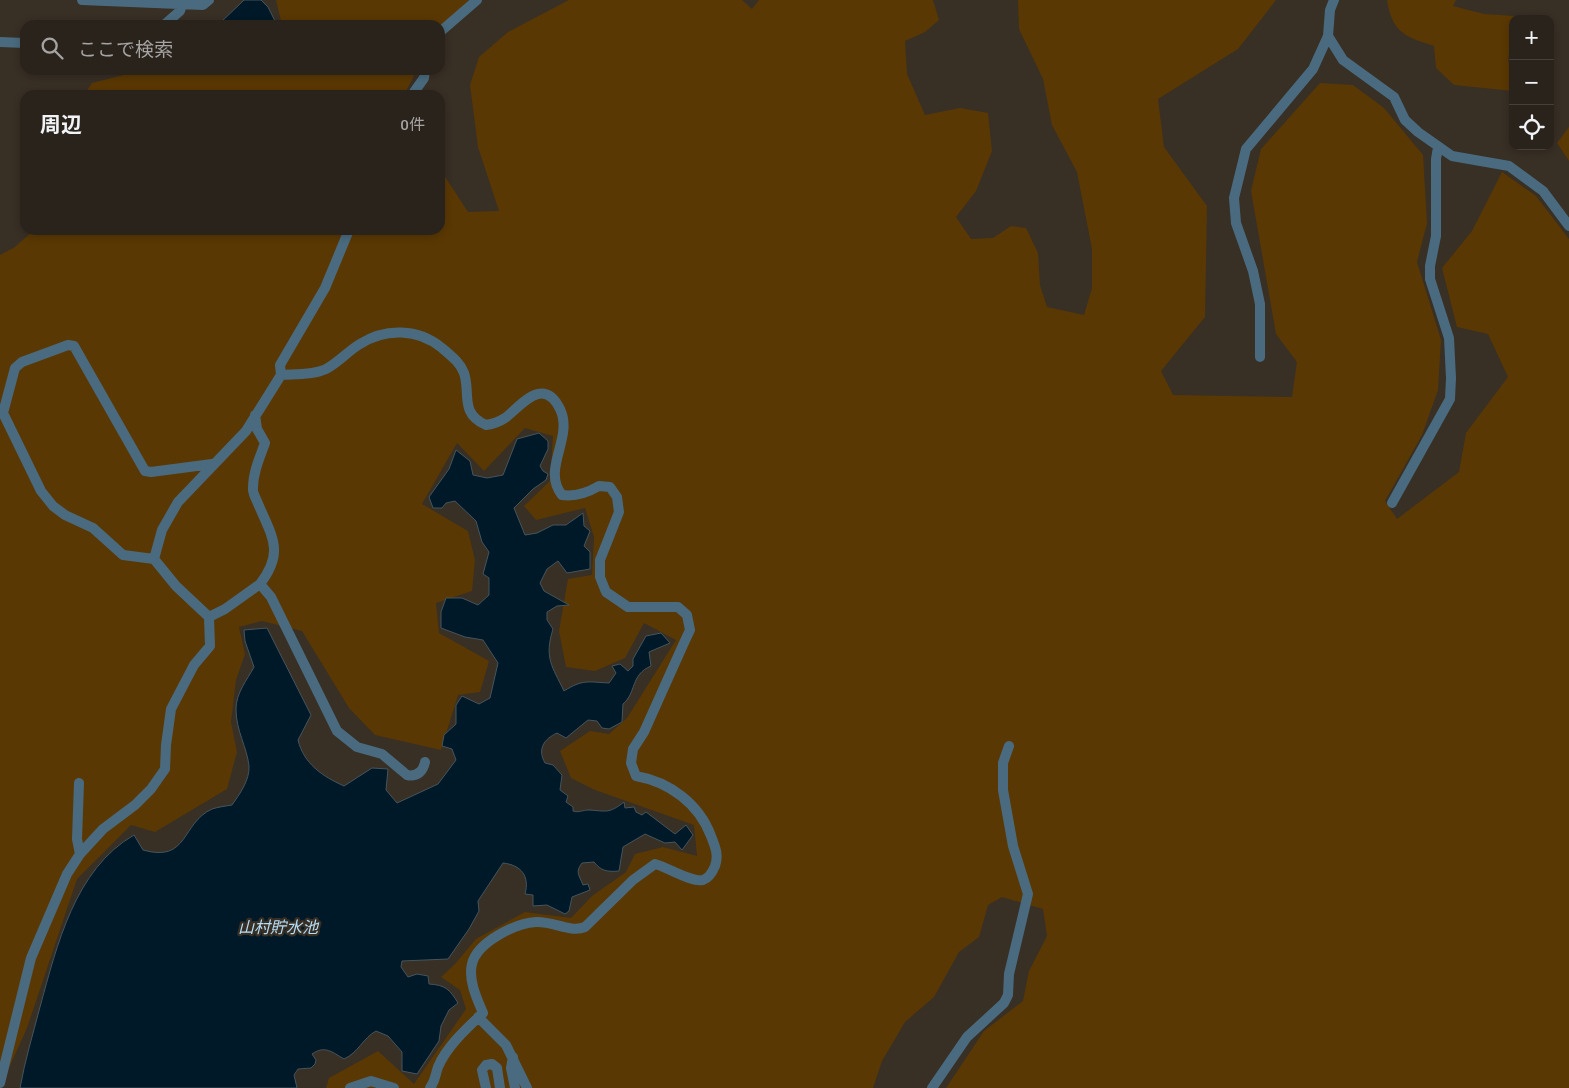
<!DOCTYPE html>
<html lang="ja">
<meta charset="utf-8">
<style>
body{margin:0;font-family:Signika,"Noto Sans JP",sans-serif;background:#362f29;color:#f1f3f6}
.controls{position:absolute;right:15px;top:15px;display:grid;overflow:hidden;border-radius:10px;box-shadow:0 2px 8px #0003}
.controls button{width:45px;height:45px;display:grid;place-items:center;padding:0;border:0;border-bottom:1px solid #46403b;background:#2a231c;color:#f1f3f6;font:25px sans-serif}
.list{margin:0;padding:0;list-style:none}
h2{display:flex;justify-content:space-between;align-items:center;height:65px;margin:0;padding:0 20px;font-size:21px}
h2 small{font-size:16px;font-weight:400;color:#a5a4a3}
.icon{flex:none;width:28px;height:28px;fill:none;stroke:currentColor;stroke-width:2;stroke-linecap:round;stroke-linejoin:round}
.map{position:relative;flex:none;width:1569px;height:1088px;overflow:hidden}
.search{position:absolute;background:#2a231c;box-shadow:0 2px 8px #0003;left:20px;top:20px;width:425px;height:55px;display:flex;align-items:center;gap:12px;box-sizing:border-box;padding:0 18px;border-radius:15px;color:#a5a4a3;font-size:19px}
.panel{position:absolute;background:#2a231c;box-shadow:0 2px 8px #0003;left:20px;top:90px;width:425px;height:145px;border-radius:15px}
.map>svg:first-child{display:block}
.green{fill:#5a3803}
.water{fill:#001928;stroke:#45555d}
.lines{fill:none;stroke-linecap:round;stroke-linejoin:round}
.minor{stroke:#4a6b7f;stroke-width:10}
.labels{text-anchor:middle;stroke-width:4.5;stroke-linejoin:round;paint-order:stroke}
.water-label{font-size:16px;font-style:italic;fill:#b4ddf7;stroke:#382f25}
</style>
<div class="map">
<svg width="1569" height="1088" viewBox="0 0 1569 1088">
<rect width="100%" height="100%" fill="#382f25"/>
<!-- green -->
<path class="green" d="M276 0H469L440 30V25H282Z
M569 0H742L752 9 759 0H933L939 20 925 32 905 41 907 74 925 115 960 108 988 113 992 151 976 191 956 217 971 239 993 238 1011 226 1026 228 1038 253 1040 285 1047 307 1084 315 1092 288V249L1077 172 1052 125 1043 79 1019 29 1018 0H1276L1238 49 1158 99 1164 147 1207 206 1205 317 1161 371 1173 395 1292 397 1297 362 1276 334 1251 191 1261 149 1320 83 1353 85 1384 108 1423 155 1427 223 1417 262 1441 340 1438 390 1422 435 1385 501 1397 519 1459 472 1466 433 1508 377 1488 334 1457 327 1442 268 1472 231 1502 172 1536 196 1569 239V1088H946L984 1031 1023 1001 1029 971 1047 936 1043 909 1002 897 988 905 979 937 959 952 934 997 905 1022 882 1061 873 1088H326L329 1078 378 1051 414 1084 466 1009 460 990 441 977 454 965 476 939 525 912 571 918 592 896 626 872 635 854 663 847 697 856 694 825 595 790 571 778 560 751 590 731 609 734 627 718 676 640 644 623 625 658 595 671 566 667 559 631 568 579 592 575 594 537 585 508 536 520 524 506 550 481 553 436 525 428 484 471 457 443 422 504 468 531 475 560 472 591 436 603 439 633 489 661 480 692 458 695 441 750 375 735 349 708 302 631 262 621 239 627 245 654 236 680 231 722 237 752 227 789 155 832 131 825 77 879 27 1028 0 1088V255L15 247 34 230H440V169L468 212 499 211 478 147 470 85 479 57 508 32Z
M1387 0H1456L1453 6 1484 14 1514 16 1508 61 1513 66V91L1454 85 1436 68 1434 46C1406 37 1392 33 1387 0Z
M144 70H417L404 95H84L92 83Z
M1569 127V161L1557 143Z"/>
<!-- water -->
<path class="water" d="M244 0H261L268 7 277 25H218Z
M539 433 548 441V449L540 466 543 471 548 474 546 480 533 489 514 508 525 535 537 533 553 525H566L583 513 584 526 590 531 584 546 590 552V569L567 573 558 561 547 569 540 583 544 591 569 605 557 606 547 612V620L553 629C544 658 552 666 564 691 583 679 588 682 609 683L616 673 612 666 620 664 628 671 633 666V659L646 636 661 633 670 643 649 652 651 666C630 675 637 692 623 704L622 722 609 729 602 728 597 721 588 720 566 738 557 733C544 739 537 749 545 763L553 765 562 775 560 790 568 796 566 802 573 807V811C579 813 582 810 589 810 606 811 609 814 624 802L625 808 634 807 636 812 642 815 646 812 675 834 686 825 693 835 682 850 675 842 665 843 645 834 623 847 619 871C607 872 601 871 594 862L582 863C575 872 579 875 583 885L588 884 590 890 572 897 569 911 565 914 547 905 533 906V895L525 894C530 876 521 865 503 863L478 901 479 911 469 929 448 959 402 961 401 967 408 977 417 974 428 976 429 984C446 985 450 990 458 1003L449 1010 441 1026 439 1041 417 1074 402 1071V1052L388 1036 376 1031C363 1038 358 1053 344 1059 332 1052 325 1045 312 1054L316 1060 315 1064 311 1068 298 1069 294 1075 297 1088H20C25 1060 33 1034 40 1007 57 945 75 869 134 835L143 850C189 863 181 823 212 809 218 807 226 806 232 805 239 795 250 780 249 766 247 747 236 731 236 709 236 693 247 680 254 667L245 641 244 630 267 628 311 715 298 740C304 764 322 776 344 786L372 768 388 769 386 790 397 803 438 784 456 760 452 749 442 746 444 735 456 724V705L462 696 479 704 490 698 498 663 483 640 465 637 441 628V612L446 598H462L478 605 489 595V578L483 574 489 552 482 542 476 521 455 501 446 503 442 508H433L429 497 449 469 456 450 470 461 473 475 487 478 503 475 517 439Z"/>
<g class="lines">
<!-- minor -->
<path class="minor" d="M82 0 203 5 209 0
M164 25 180 11 183 0
M440 32 477 0
M1328 36 1343 60 1394 97 1405 120 1418 132 1452 156 1509 166 1543 191 1569 226
M0 42 25 43
M412 95 424 78 425 70
M1260 357V304L1253 271 1236 223 1234 198 1246 149 1313 69 1328 36 1330 10 1334 0
M281 375C296 374 313 375 326 369 338 363 348 351 360 344 385 328 418 328 442 348 450 355 460 362 464 373 471 393 459 413 486 425 493 424 499 422 505 418 521 406 543 375 560 409 574 438 541 469 562 495 576 497 587 493 599 486L610 487 617 497 619 512 600 560V577L606 592 628 607H678L687 615 690 630 683 645 644 732 633 749 631 763 636 776C670 782 699 804 711 836 715 846 719 855 715 866 713 871 709 878 703 880 692 883 667 867 655 864L633 880 585 927C570 933 553 921 536 922 516 923 477 942 472 964 468 980 477 999 483 1013 467 1028 447 1046 438 1067 435 1075 436 1080 430 1088
M255 415 257 429 265 443C260 457 253 472 253 488 252 493 257 500 259 506 273 538 284 553 260 584
M1392 503 1450 399 1451 378 1449 338 1430 279V266L1436 236V159L1438 147
M154 559 162 530 178 502 246 431 281 375 280 365 325 288 349 230
M209 617 225 609 260 584 271 597 337 731 357 747 382 754 407 775C417 777 423 772 425 762
M79 783 77 839 80 854
M478 1017 506 1045 527 1088
M513 1057 511 1068 515 1088
M0 1083 31 958 67 874 80 854 103 829 135 805 151 789 165 769 166 745 171 709 194 665 210 646 209 617 176 586 154 559 123 555 93 528 65 515 53 506 41 491 3 413 15 368 22 362 68 345 74 346 145 471 151 472 212 464
M350 1088 371 1081 394 1088
M486 1088 482 1070 486 1065 492 1064 497 1068 500 1088
M932 1088 967 1037 1004 1003 1008 995 1009 974 1028 894 1013 846 1003 790V763L1009 746"/>
</g>
<g class="labels">
<!-- water labels -->
<g class="water-label">
<text x="278" y="933">山村貯水池</text>
</g>
</g>
</svg>
<div class="controls">
<button>+</button>
<button>−</button>
<button><svg class="icon" aria-label="locate" viewBox="0 0 24 24"><circle cx="12" cy="12" r="6"/><path d="M12 2v4M12 18v4M2 12h4M18 12h4"/></svg></button>
</div>
<div class="search"><svg class="icon" aria-label="search" viewBox="0 0 24 24"><circle cx="10" cy="10" r="6"/><path d="M15 15l6 6"/></svg>ここで検索</div>
<section class="panel">
<h2>周辺<small>0件</small></h2>
<ul class="list">
</ul>
</section>
</div>
